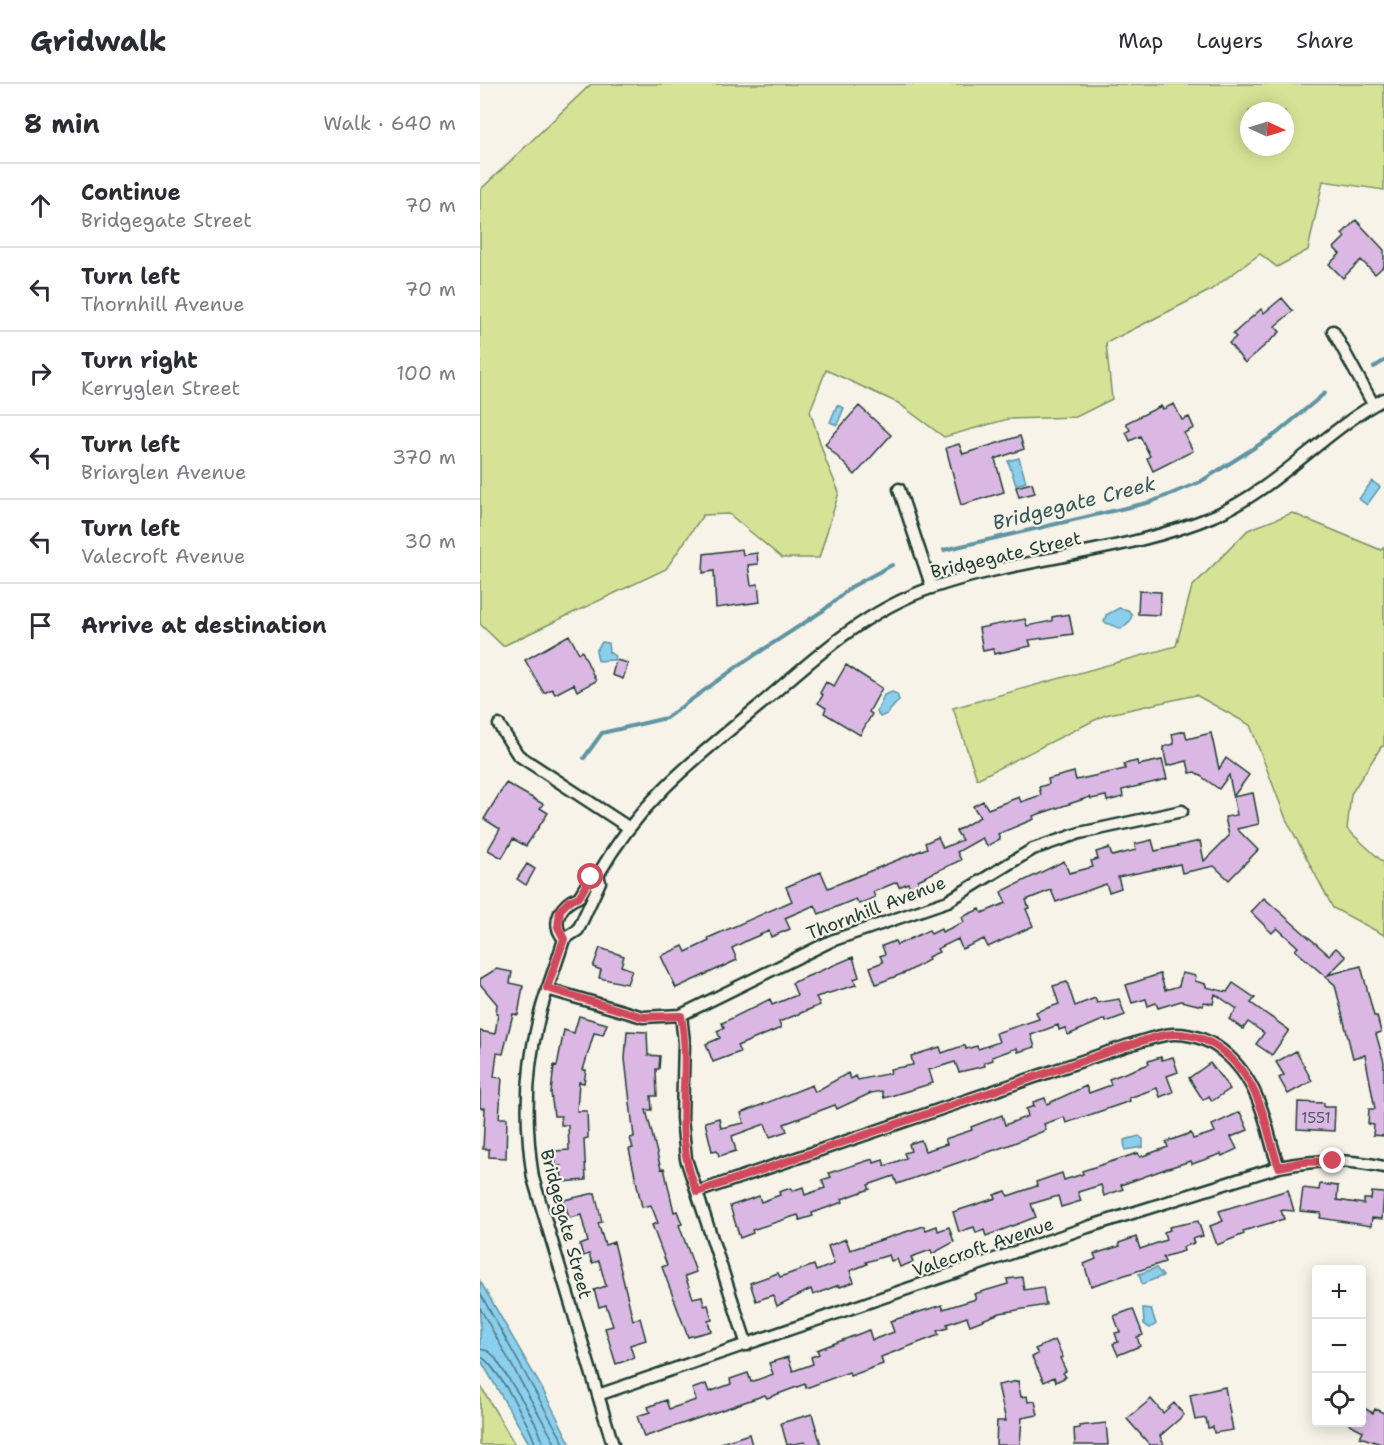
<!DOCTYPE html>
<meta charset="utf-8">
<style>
body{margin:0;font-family:"Shantell Sans",sans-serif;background:#f2f2f3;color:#2b2b33}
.controls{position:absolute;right:18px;bottom:18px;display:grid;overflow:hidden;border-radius:6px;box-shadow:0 3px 15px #0003}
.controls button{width:54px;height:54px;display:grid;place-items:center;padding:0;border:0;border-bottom:2px solid #e1e1e2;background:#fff;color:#2b2b33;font:30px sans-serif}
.compass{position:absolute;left:760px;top:18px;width:54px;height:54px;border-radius:50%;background:#fff;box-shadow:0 3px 15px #0003;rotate:94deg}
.stop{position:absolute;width:18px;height:18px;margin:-14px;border:4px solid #d1495b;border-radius:50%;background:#fff}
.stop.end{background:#d1495b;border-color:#fff;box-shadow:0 2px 6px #0008}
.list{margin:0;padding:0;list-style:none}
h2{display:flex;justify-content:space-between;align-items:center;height:78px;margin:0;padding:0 24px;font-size:26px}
h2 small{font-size:20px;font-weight:400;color:#7c7c81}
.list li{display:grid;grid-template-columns:39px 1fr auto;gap:18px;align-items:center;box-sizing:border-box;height:84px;padding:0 24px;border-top:2px solid #e1e1e2}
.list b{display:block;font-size:22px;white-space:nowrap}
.list p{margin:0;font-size:20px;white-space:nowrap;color:#7c7c81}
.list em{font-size:20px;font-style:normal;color:#7c7c81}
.icon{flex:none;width:33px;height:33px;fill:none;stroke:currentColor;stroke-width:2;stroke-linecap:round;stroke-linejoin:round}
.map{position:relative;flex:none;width:904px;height:1361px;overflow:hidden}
header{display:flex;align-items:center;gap:36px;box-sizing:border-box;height:84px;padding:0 30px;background:#fff;border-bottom:2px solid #e1e1e2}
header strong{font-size:28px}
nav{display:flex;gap:33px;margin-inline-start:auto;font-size:21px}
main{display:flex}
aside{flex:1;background:#fff}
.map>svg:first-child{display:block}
.green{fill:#d6e396;stroke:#7a9065;stroke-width:1.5;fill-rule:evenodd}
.water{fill:#8bceed;stroke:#6094a3;stroke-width:1.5}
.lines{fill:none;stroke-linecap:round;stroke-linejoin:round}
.shore{stroke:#4a777e;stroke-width:1.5}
.stream{stroke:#6094a3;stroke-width:4}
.building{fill:#dab8e3;stroke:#1f3d34;stroke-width:1.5}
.minor-casing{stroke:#1f3d34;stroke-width:15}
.minor{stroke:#f7f3e8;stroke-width:10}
.route{stroke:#d1495b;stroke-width:8}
.labels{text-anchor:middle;stroke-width:4.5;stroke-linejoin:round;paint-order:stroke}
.number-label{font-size:15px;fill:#4e5c60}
.street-label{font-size:18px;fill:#1f3d34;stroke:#f7f3e8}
.water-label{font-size:20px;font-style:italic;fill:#355a59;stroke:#f7f3e8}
</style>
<header>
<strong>Gridwalk</strong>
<nav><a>Map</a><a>Layers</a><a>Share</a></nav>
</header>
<main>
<aside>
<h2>8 min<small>Walk · 640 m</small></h2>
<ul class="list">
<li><svg class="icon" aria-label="ahead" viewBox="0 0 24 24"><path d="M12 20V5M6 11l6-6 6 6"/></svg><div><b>Continue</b><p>Bridgegate Street</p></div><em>70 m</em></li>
<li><svg class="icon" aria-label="left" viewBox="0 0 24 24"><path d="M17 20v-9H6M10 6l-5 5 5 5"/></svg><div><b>Turn left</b><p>Thornhill Avenue</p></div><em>70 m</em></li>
<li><svg class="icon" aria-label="right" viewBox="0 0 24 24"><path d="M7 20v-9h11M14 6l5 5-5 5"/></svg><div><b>Turn right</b><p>Kerryglen Street</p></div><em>100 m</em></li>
<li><svg class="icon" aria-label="left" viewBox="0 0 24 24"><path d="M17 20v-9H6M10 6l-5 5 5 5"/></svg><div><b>Turn left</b><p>Briarglen Avenue</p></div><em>370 m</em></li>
<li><svg class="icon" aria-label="left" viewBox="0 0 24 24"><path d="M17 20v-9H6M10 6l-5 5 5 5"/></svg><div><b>Turn left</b><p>Valecroft Avenue</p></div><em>30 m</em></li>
<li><svg class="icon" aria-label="arrive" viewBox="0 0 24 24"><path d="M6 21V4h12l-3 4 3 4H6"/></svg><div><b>Arrive at destination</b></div></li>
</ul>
</aside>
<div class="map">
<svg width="904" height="1361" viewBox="0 0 904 1361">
<rect width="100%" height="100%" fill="#f7f3e8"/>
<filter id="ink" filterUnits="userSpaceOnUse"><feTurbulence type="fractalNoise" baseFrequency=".0167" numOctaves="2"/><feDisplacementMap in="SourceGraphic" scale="12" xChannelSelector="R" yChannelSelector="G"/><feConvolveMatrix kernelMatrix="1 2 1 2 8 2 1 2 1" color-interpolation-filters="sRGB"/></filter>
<g filter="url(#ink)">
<!-- green -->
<path class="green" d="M111 0H904V106L843 97 828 166 797 183 780 170 729 207 626 259 632 315 596 333 528 335 464 353 418 319 346 286 330 327 346 377 359 408 339 474H302L249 430 223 431 186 485 23 562 0 540V106ZM769 27H805V63H769Z
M812 429 901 466 904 463V662L901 663 871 710 867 745 904 779V851L853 824 806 735 770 641 716 611 625 631 497 695 473 624 696 562 712 503 768 446Z
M0 1301 34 1359 35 1361H0Z"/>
<!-- water -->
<path class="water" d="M357 321 364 324 357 341 350 338Z
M539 374 546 398 536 401 528 377Z
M892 397 900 403 887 421 879 415Z
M639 524 648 526 652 531 650 537 641 545 624 538 626 531Z
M122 558 128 559 129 568 135 572 134 576 118 577 116 567Z
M412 608 417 610 419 616 407 630 400 633 397 628 404 611Z
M659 1052 663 1055V1063L645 1066 644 1056Z
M676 1184 683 1192 662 1200 659 1190Z
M0 1197 63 1306 91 1361H50L0 1275Z
M663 1224 671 1225 676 1240 670 1244 664 1240Z"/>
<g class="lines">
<!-- shore -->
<path class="shore" d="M0 1209 85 1361
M0 1224 76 1361
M0 1265 8 1267 14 1272C26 1292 61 1340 63 1361
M0 1273C12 1274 54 1347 55 1361"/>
<!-- stream -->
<path class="stream" d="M894 283 904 277
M464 466 671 418 720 398 796 350 845 309
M104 674 122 649 186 634 258 582 344 526 371 503 412 481"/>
</g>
<!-- building -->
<path class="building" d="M876 136 904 166V182L895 190 881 176 863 194 849 180 860 170 854 164 865 153 862 150Z
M802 214 813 227 795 242 800 248 765 279 749 259 756 253 753 250 781 225 784 229Z
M694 320 702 336 709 333 714 344 704 349 713 367 673 387 667 374 670 372 660 352 650 357 646 348 650 346 646 339 681 322 683 325Z
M379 322 411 351 375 391 345 360Z
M540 352 544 365 515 375 524 408 481 421 466 364 479 360 483 370Z
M552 399 555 409 539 413 536 403Z
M262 465 263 471 277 469 278 480 268 481 271 501 278 500 280 518 236 524 234 487 223 489 224 470Z
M659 507 681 508 680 531 658 530Z
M589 530 593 550 549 556 551 562 514 570 513 565 503 567 499 544 545 535 547 542 572 537V533Z
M89 551 99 569 102 567 116 597 97 607 94 600 75 610 72 605 64 609 45 576Z
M136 576 148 579 143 595 132 591Z
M366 581 402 604 389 628 392 630 380 651 344 629 346 624 338 619 343 611 340 609 346 598 354 602Z
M705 647 707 655 731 649 739 685 746 674 769 691 753 713 773 709 779 740 757 745 778 766 749 796 734 782 702 789 700 780 638 793 641 804 629 808 626 800 576 818 571 806 546 816 549 824 546 825 553 842 508 863 504 855 482 865 478 855 457 865 459 868 448 873 449 876 427 888 396 900 390 883 403 878 400 872 405 870 402 862 415 857 417 861 449 846 451 850 461 845 462 848 484 838 482 833 500 825 502 829 526 819 521 808 584 777 589 789 613 783 611 777 618 775 616 768 629 764 632 772 656 766 655 760 672 756 675 767 720 757 724 777 749 752 745 733 757 731 749 691 739 705 715 688 710 689 707 677 687 682 683 663 694 660 692 650Z
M682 676 687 695 642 706 643 713 627 717 626 712 611 715 610 713 553 732 554 735 518 750 520 755 507 762 502 754 477 768 481 776 438 796 439 800 430 804 428 799 419 803 417 798 393 808 395 813 379 820 376 815 339 830 335 821 305 834 310 845 291 853 289 847 268 856 252 864 257 876 196 904 181 872 203 862 206 868 229 857 228 854 312 817 306 803 341 788 348 804 447 764 445 759 458 753 463 764 482 756 476 747 500 733 493 722 503 717 508 725 539 713 541 718 561 711 559 703 569 700 568 695 594 688 596 696 645 685 644 680 657 677 658 681Z
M26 699 63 720 60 724 68 729 46 762 33 755 22 774 8 766 20 745 4 735Z
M47 780 55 785 46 801 37 795Z
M784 814 849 871 856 864 866 873 848 891 881 882 894 932H897L901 948 896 950 904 978V1052L893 1051 894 1041 888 1040 889 1025H895L885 971 873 974 855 901 815 866 818 863 797 844 792 849 771 828Z
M120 864 144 872 141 882 152 886 147 900 119 894 121 886 113 883Z
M373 873 379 893 374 895 376 901 336 913 340 921 299 938 301 944 257 962 260 968 233 978 226 960 240 954 237 947 244 944 242 939 290 915 292 921 317 911 312 899Z
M16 885 32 888 30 899 43 902 38 931 33 930 23 970 17 969 14 993 22 994 19 1034H27L26 1074 9 1073V1065H3L5 1024H0V947L15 950 18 930 16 929 17 920 0 900V895Z
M702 889 716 892 715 897 726 900V903L747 908 753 899 775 914 771 919 809 946 792 971 776 960 784 949 768 938 763 945 749 935 757 925 735 910 733 920 724 918 723 922 701 917 678 924 676 919 668 922 666 915 652 919 646 901 680 890 685 906 699 902Z
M587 898 595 922 615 914 617 919 639 915 645 931 626 938 625 935 588 951 585 944 579 946 578 941 551 951 555 963 538 968 537 964 512 973 513 976 504 979 505 982 479 988 475 978 449 986 453 999 404 1014 402 1007 391 1009 357 1025 355 1021 304 1040 307 1047 290 1053 285 1040 252 1052 256 1067 239 1072 237 1066 232 1067 225 1038 239 1034 241 1044 264 1039 261 1029 332 1001 335 1008 368 989 371 995 376 992 378 996 411 989 410 985 433 981 431 972 460 963 462 969 485 961 486 965 497 962 498 965 519 958 516 949 559 935 556 928 579 920 573 902Z
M99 932 127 940 123 951 114 949 103 986H106L104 999 99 998 97 1027H107L108 1054 104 1055 106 1096 82 1098 81 1082H76L75 1067 89 1066 88 1041H81V1032H74L71 1009 74 981 77 982 84 946 94 949Z
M147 947 167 948 168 971 180 972 179 985H176L177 1012H171L172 1026H166L181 1085 184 1084 194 1128 197 1127 202 1140 199 1141 216 1188 205 1192 213 1214 222 1212 224 1222 228 1221 232 1236 228 1237 231 1247 208 1253 182 1183 187 1181 172 1141 178 1139 171 1121 162 1123 149 1065 153 1064 150 1054 154 1053 145 975Z
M816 967 832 997 808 1010 799 994 804 991 796 978Z
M681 973 682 976 693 973 698 988 687 992 693 1008 680 1013 677 1004 649 1014 650 1017 586 1039 584 1033 564 1040 566 1046 529 1061 417 1100 414 1092 388 1101 390 1105 362 1115 363 1118 332 1129 333 1132 320 1136 318 1131 272 1146 273 1149 260 1154 250 1122 279 1112 281 1118 300 1111 299 1108 311 1104 312 1107 323 1103 325 1111 345 1104 342 1096 351 1093 349 1089 393 1075 394 1079 403 1076 405 1082 426 1074 424 1069 431 1067 429 1060 441 1056 445 1067 467 1060 465 1055 492 1046 491 1043 522 1031 525 1041 548 1032 546 1025 554 1022 553 1018 565 1014 567 1020 606 1002 609 1009 631 1001 629 995 669 980 668 977Z
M730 979 750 1005 732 1017 729 1012 723 1016 709 994Z
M818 1018 844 1019V1023H855L854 1047 817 1045Z
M760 1028 768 1046 751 1053 757 1065 742 1072 741 1070 712 1080 711 1077 688 1084 641 1101 643 1105 624 1112 621 1101 598 1108 601 1117 581 1123 578 1112 551 1120 556 1133 506 1152 504 1146 496 1149 494 1143 479 1148 473 1128 516 1114 514 1111 526 1107 528 1112 557 1102 556 1098 582 1089 584 1096 603 1090 602 1087 658 1069 660 1073 688 1063 686 1058 711 1049 713 1055 735 1048 732 1041Z
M840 1100 858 1102 857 1116 884 1120V1115H891L892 1108 904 1109 902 1135 892 1134 891 1142 840 1134 841 1129 820 1127 823 1104 839 1106Z
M808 1106 814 1127 801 1126 804 1135 763 1147 764 1150 737 1161 730 1142 743 1137 739 1127Z
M115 1109 122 1138 118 1139 125 1161 134 1158 153 1236 160 1234 166 1256 150 1261 154 1274 136 1280 125 1244 133 1242 126 1221 119 1223 114 1206 126 1202 119 1177 112 1179 109 1170 103 1172 100 1161 108 1158 101 1131 89 1134 84 1116Z
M718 1137 723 1152 712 1155 714 1159 703 1163 704 1167 683 1173 685 1178 611 1202 604 1180 616 1175 614 1170 640 1162 639 1159 656 1153 660 1165 686 1156 684 1148 690 1146 689 1143Z
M444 1142 446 1146 457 1142 458 1147 469 1143 474 1158 452 1170 451 1166 431 1173 433 1178 420 1183 417 1175 411 1177 409 1171 386 1178 387 1180 370 1187 374 1198 360 1203 359 1201 333 1211 331 1205 297 1222 293 1211 276 1217 270 1199 298 1189 300 1193 334 1181 336 1187 354 1180 348 1162 366 1155 370 1166Z
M542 1193 544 1206 563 1203 566 1221 520 1229 490 1241 487 1233 467 1240 468 1244 457 1247 459 1251 401 1273 403 1280 370 1292 369 1288 326 1304 325 1300 287 1314 285 1311 164 1353 157 1332 170 1328 168 1323 186 1316 189 1325 216 1316 212 1305 226 1300 229 1308 251 1300 250 1295 268 1289 271 1298 293 1290 289 1279 308 1273 313 1287 333 1280 331 1273 339 1270 337 1266 389 1246 392 1256 414 1248 410 1237 462 1221 463 1225 496 1215 494 1210 528 1200 527 1195Z
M653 1225 663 1251 657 1253 660 1262 638 1271 633 1260 638 1258 635 1249 640 1248 634 1232Z
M575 1256 583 1273 580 1274 586 1287 583 1289 586 1293 576 1298 574 1293 564 1298 552 1273 558 1270 555 1265Z
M538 1297 541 1313 547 1312 548 1318 555 1317 558 1331 542 1334 540 1361H516L517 1337H526L518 1301Z
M745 1303 753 1346 734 1349 733 1343 728 1344 726 1334 715 1336 710 1311Z
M671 1315 683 1329 694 1319 704 1331 680 1352 684 1361H670L647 1335Z
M882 1323 893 1329 895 1325 904 1329V1361L880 1353 883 1347 866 1338H882Z
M332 1330 341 1361H326L325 1358 307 1361 301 1339Z
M626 1339 628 1361H595L594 1345 600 1344 599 1342Z
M269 1350 272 1361H241V1359Z"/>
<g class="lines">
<!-- minor casing -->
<g class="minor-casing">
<path id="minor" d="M853 247 893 320
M419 405 452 504
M19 641 38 671 148 743
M84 855C69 838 82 819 99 813L111 793 118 791C161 715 214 676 280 621 333 575 384 527 451 504 544 472 645 470 736 431 799 403 844 347 904 315
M84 855C76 883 64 910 58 938 45 990 45 1042 53 1094L133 1361
M84 855 98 846 120 798 118 791
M67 905 163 933 201 931 351 857 468 817 553 765 600 749 702 727
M201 931 204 958 202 1034 206 1075 267 1261
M217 1108 649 961C663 957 678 951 693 950 737 949 766 984 780 1021 788 1041 791 1063 799 1083
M118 1311 608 1143 799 1083C833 1076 870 1075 904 1083"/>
</g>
<!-- minor -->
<use href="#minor" class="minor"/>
</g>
</g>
<g class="lines" filter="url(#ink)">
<!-- route -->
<path class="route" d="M111 793 99 813 89 817 80 826 78 843 84 855 67 904 163 933 201 932C213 992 190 1047 217 1108L649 961C663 957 678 951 693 950 737 949 766 984 780 1021 788 1041 791 1063 799 1083L823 1078 853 1077"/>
</g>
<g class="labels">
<!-- number labels -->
<g class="number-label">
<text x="836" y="1039">1551</text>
</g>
<!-- street labels -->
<g class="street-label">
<text transform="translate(526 471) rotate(-13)" y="6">Bridgegate Street</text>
<text transform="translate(396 824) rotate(-21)" y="6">Thornhill Avenue</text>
<text transform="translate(86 1140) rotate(75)" y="6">Bridgegate Street</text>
<text transform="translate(503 1163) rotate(-19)" y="6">Valecroft Avenue</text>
</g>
<!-- water labels -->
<g class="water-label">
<text transform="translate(594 419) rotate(-14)" y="7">Bridgegate Creek</text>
</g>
</g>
</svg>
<div class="controls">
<button>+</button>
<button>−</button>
<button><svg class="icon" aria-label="locate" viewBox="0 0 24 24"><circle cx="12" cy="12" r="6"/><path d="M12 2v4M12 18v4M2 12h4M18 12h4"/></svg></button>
</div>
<svg class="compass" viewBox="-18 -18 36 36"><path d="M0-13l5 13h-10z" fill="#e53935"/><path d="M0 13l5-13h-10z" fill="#7c7c81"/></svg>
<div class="stop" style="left:111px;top:793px"></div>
<div class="stop end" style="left:853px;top:1077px"></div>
</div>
</main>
